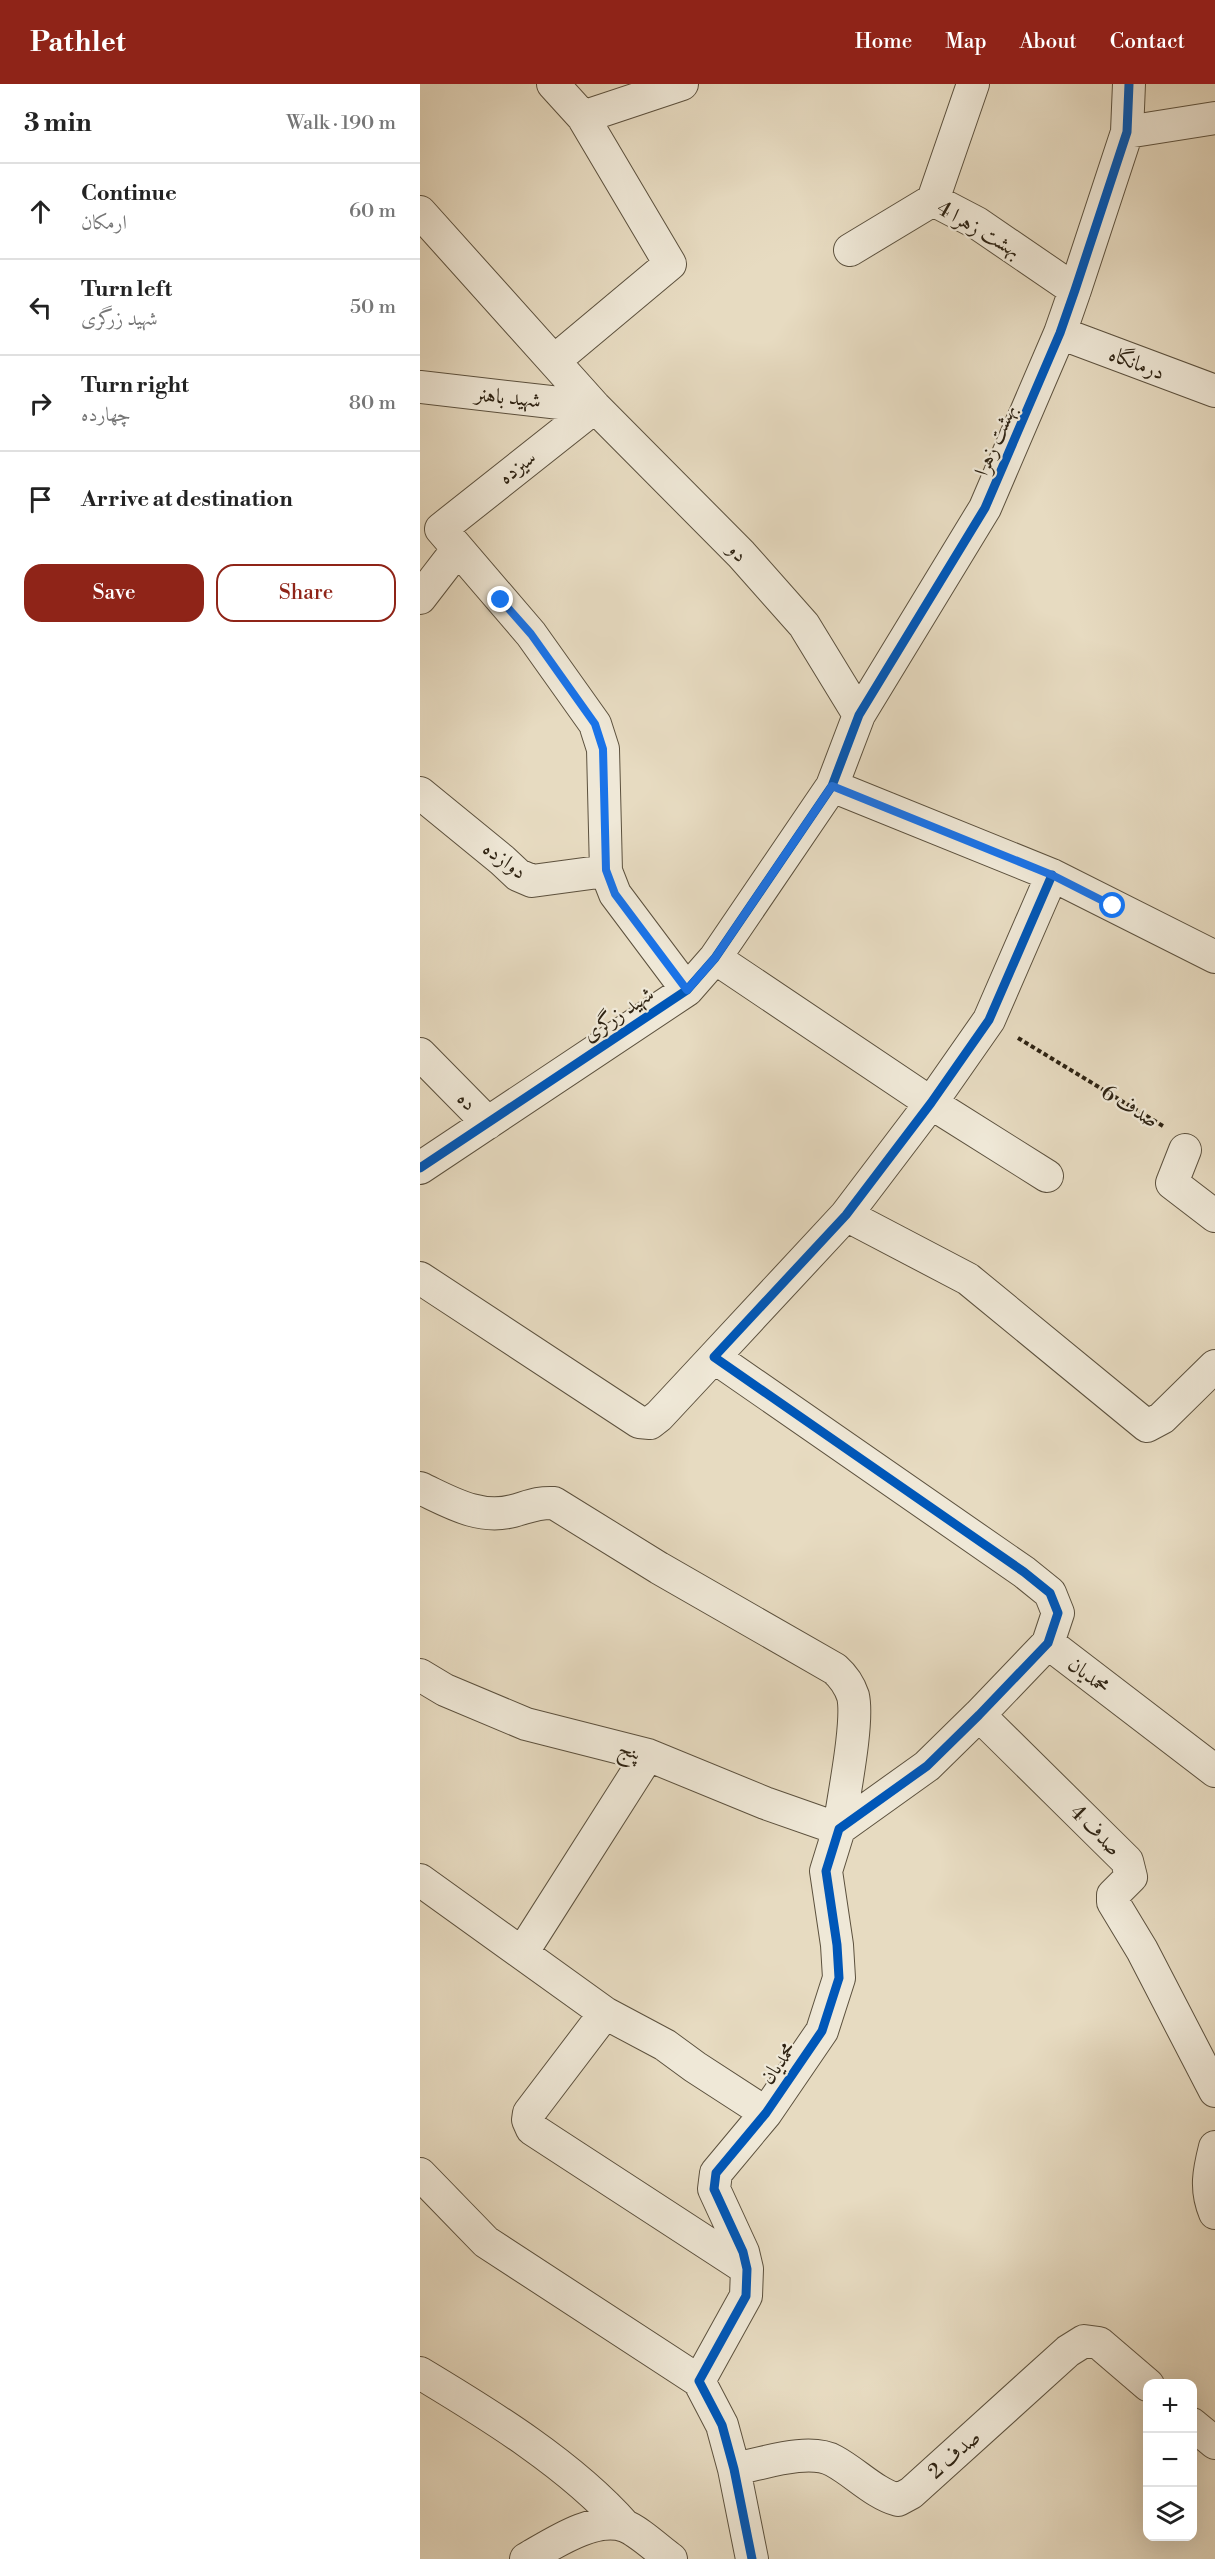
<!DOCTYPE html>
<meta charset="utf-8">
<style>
body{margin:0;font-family:"Libre Bodoni",Amiri,serif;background:#f6f6f6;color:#222}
.controls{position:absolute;right:18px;bottom:18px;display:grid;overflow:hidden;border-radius:12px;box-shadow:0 6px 24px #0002}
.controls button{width:54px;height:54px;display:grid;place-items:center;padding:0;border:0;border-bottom:2px solid #e0e0e0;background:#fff;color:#222;font:30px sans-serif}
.stop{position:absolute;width:18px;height:18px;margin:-14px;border:4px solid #1a73e8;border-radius:50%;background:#fff}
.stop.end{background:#1a73e8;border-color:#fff;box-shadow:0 2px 6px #0008}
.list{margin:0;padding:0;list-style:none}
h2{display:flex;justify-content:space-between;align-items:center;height:78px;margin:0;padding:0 24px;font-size:26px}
h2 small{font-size:20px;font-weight:400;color:#767676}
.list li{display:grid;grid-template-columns:39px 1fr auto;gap:18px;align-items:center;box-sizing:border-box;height:96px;padding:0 24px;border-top:2px solid #e0e0e0}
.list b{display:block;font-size:22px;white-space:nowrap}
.list p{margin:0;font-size:20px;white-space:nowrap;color:#767676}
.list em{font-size:20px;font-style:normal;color:#767676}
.actions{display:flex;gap:12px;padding:18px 24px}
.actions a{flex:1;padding:14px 0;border:2px solid #8f2418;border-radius:18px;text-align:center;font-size:21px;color:#8f2418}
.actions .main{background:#8f2418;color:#fff}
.icon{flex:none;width:33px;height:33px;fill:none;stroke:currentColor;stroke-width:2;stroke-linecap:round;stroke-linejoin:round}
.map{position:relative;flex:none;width:795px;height:2475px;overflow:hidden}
header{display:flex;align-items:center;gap:36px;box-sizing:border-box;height:84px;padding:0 30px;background:#8f2418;color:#fff}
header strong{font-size:28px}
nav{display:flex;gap:33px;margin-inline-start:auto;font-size:21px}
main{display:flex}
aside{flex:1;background:#fff}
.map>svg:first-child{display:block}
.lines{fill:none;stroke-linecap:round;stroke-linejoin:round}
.minor-casing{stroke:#5c513e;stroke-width:34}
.path{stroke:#2e2313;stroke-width:4;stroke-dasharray:4.5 3;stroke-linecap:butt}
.minor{stroke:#efe8d7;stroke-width:32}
.cycleway-casing{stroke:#efe8d7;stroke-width:13}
.cycleway{stroke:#0057b8;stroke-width:9}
.route{stroke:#1a73e8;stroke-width:8}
.labels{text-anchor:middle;stroke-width:4.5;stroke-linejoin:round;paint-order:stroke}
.street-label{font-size:21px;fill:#2e2313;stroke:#efe8d7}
</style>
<header>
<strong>Pathlet</strong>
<nav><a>Home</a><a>Map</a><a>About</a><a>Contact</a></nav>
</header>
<main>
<aside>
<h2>3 min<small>Walk · 190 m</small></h2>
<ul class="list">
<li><svg class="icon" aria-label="ahead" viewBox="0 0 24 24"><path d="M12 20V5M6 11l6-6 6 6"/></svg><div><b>Continue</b><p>ارمکان</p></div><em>60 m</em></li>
<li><svg class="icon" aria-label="left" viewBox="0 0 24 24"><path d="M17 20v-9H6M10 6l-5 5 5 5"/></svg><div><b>Turn left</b><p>شهید زرگری</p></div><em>50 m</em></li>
<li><svg class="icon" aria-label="right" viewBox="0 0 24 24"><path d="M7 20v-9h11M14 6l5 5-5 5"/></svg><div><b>Turn right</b><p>چهارده</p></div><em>80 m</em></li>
<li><svg class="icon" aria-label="arrive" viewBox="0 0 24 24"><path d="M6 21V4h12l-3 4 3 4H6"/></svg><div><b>Arrive at destination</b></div></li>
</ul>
<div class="actions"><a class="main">Save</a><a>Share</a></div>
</aside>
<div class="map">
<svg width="795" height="2475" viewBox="0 0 795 2475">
<rect width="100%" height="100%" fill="#e7dbc1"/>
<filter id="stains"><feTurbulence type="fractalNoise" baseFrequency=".00333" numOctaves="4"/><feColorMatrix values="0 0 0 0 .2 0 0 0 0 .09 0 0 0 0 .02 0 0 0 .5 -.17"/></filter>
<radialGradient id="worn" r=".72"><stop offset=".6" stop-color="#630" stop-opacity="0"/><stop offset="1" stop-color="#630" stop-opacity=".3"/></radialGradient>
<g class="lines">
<!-- minor casing -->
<g class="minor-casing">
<path id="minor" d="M133 0 163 33 262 0
M707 48 795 34
M513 116 553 0
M0 128 175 323 321 470 384 541 439 631
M430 166 513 116 557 139 655 206
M640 249 795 307
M134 277 250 180 163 33
M0 303 175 323
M175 323 21 445 111 550 175 640 183 665 186 787 195 810 267 906
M0 514 37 466
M412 702 632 791 795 873
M0 709 82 776 98 791 112 797 186 787
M295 874 511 1019 627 1092
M0 970 68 1039
M765 1066 752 1099 795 1132
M0 1084 267 906 295 874 412 702 439 631 565 424 640 249 655 206 707 48 709 0
M426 1131 548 1195 727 1342 742 1334 795 1282
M0 1194 219 1338 230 1339 239 1332 294 1273
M0 1404C30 1418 59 1436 93 1427 108 1423 118 1418 134 1419L239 1484 415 1585C424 1593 429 1600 433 1612 439 1638 423 1715 419 1745L345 1719 228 1671 106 1640 25 1606 0 1591
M628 1559 795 1687
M559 1631 707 1777 711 1793 693 1811V1818L722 1866 795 2007
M0 1796 185 1929 245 1961 275 1983 346 2029
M102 1869 228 1671
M185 1929 109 2029 108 2036 112 2045 327 2185
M795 2063C789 2087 785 2105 795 2129
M0 2090 66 2158 279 2297
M0 2289C70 2331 151 2381 205 2442
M772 2340 795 2359
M314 2385C342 2380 389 2363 414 2377 436 2389 454 2409 478 2416L491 2409 648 2267 664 2257 679 2259 728 2301
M106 2475C131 2461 174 2431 205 2442 217 2446 240 2467 251 2475
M332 2475 314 2385 302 2341 279 2297 326 2212 327 2185 323 2168 294 2105 296 2089 346 2029 402 1947 419 1894 417 1861 406 1787 419 1745 507 1682 559 1631 628 1559 638 1529 630 1509 604 1488 294 1273 426 1131 511 1019 569 936 632 791"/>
</g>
<!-- path -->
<path class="path" d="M598 954 743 1042"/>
<!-- minor -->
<use href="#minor" class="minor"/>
<!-- cycleway casing -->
<g class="cycleway-casing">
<path id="cycleway" d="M0 1084 267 906 295 874 412 702 439 631 565 424 640 249 655 206 707 48 709 0
M332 2475 314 2385 302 2341 279 2297 326 2212 327 2185 323 2168 294 2105 296 2089 346 2029 402 1947 419 1894 417 1861 406 1787 419 1745 507 1682 559 1631 628 1559 638 1529 630 1509 604 1488 294 1273 426 1131 511 1019 569 936 632 791"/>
</g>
<!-- cycleway -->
<use href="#cycleway" class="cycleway"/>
</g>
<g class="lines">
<!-- route -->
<path class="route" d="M81 516 111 550 175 640 183 665 186 786 195 810 267 906 295 874 412 702 632 791 693 822"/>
</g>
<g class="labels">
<!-- street labels -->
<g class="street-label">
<text transform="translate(559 145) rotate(30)" y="7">بهشت زهرا 4</text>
<text transform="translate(717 279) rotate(21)" y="7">درمانگاه</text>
<text transform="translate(88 313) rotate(6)" y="7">شهید باهنر</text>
<text transform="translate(575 356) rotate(-67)" y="7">بهشت زهرا</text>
<text transform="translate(97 383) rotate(-38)" y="7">سیزده</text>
<text transform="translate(318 468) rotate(47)" y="7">دو</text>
<text transform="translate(85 776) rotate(37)" y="7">دوازده</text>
<text transform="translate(198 930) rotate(-34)" y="7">شهید زرگری</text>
<text transform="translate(47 1017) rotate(45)" y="7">ده</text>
<text transform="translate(710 1022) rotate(31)" y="7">صدف 6</text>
<text transform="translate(669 1591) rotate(37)" y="7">محمدیان</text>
<text transform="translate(210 1666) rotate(16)" y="7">پنج</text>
<text transform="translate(676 1746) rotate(45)" y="7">صدف 4</text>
<text transform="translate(358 1979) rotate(-55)" y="7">محمدیان</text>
<text transform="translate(534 2370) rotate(-42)" y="7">صدف 2</text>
</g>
</g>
<rect width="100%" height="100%" filter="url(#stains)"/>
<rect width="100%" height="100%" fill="url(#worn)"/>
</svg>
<div class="controls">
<button>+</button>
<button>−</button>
<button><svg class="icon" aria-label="layers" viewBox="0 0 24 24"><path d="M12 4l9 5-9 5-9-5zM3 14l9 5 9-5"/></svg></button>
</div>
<div class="stop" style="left:693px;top:822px"></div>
<div class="stop end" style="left:81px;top:516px"></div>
</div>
</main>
